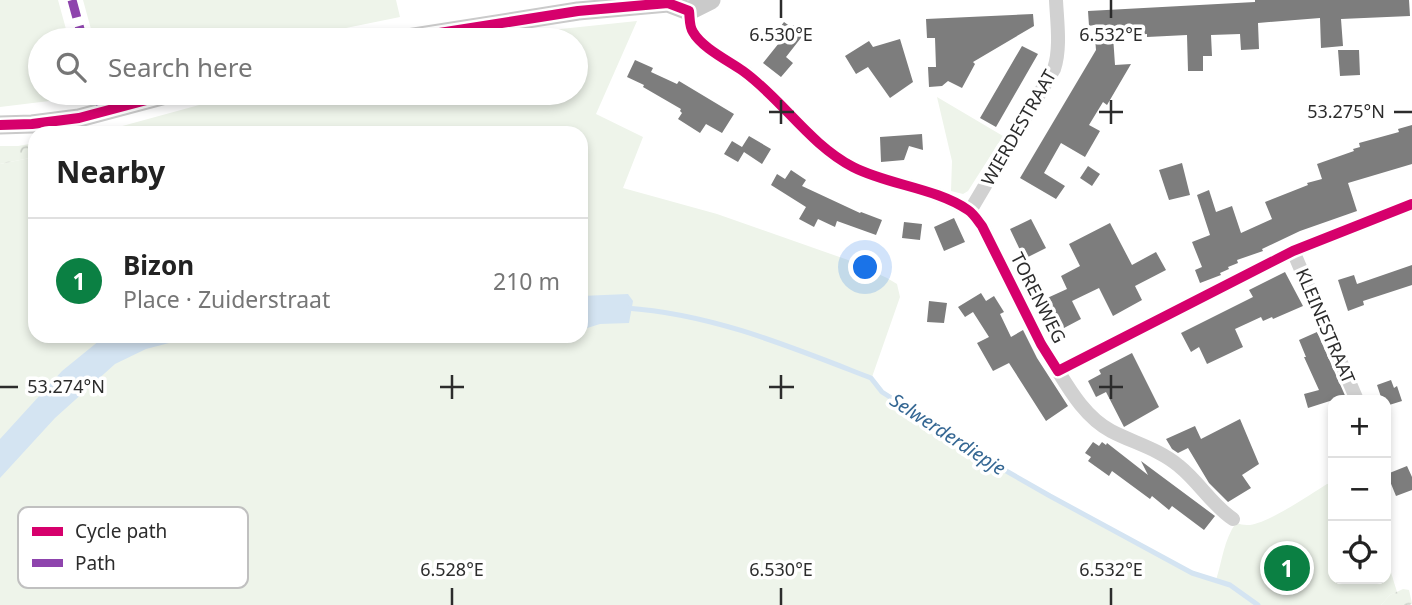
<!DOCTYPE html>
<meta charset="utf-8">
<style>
body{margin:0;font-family:"Noto Sans",sans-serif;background:#f2f2f2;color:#222}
.controls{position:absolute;right:21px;bottom:21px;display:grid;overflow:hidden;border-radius:14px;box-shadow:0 4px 10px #0003}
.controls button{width:63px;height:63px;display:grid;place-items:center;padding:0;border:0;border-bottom:2px solid #e0e0e0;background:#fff;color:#222;font:35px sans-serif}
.you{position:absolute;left:866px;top:268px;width:24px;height:24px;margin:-18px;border:5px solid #fff;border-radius:50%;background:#1a73e8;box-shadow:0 0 0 10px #1a73e833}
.badge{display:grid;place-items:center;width:46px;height:46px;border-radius:50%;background:#0b8043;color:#fff;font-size:23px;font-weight:700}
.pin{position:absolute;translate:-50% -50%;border:4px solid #fff;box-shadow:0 2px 7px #0006}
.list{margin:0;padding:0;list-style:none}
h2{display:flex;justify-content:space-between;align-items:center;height:91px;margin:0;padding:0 28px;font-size:30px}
h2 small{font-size:23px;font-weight:400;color:#767676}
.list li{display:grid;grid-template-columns:46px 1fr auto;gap:21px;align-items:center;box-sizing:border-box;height:126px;padding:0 28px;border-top:2px solid #e0e0e0}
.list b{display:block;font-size:26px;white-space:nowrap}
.list p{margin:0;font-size:23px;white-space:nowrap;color:#767676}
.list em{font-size:23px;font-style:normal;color:#767676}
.icon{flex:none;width:38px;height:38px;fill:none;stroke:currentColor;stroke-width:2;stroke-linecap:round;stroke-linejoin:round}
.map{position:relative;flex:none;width:1412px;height:605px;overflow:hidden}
.search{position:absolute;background:#fff;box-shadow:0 4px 10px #0003;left:28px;top:28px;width:560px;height:77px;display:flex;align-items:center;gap:18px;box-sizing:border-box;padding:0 24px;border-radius:38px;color:#767676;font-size:26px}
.panel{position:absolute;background:#fff;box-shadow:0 4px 10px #0003;left:28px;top:126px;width:560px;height:217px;border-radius:21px}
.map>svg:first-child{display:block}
.green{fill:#eef4ea}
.forest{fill:url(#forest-crowns)}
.water{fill:#d4e4f2}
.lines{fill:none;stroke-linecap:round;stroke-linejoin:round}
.stream{stroke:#d4e4f2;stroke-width:5}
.building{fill:#7d7d7d}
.street{stroke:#d1d1d1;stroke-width:14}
.secondary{stroke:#cacaca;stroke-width:19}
.quiet{stroke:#8e44ad;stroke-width:9;stroke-dasharray:18 9;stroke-linecap:butt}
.cycleway-casing{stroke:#fff;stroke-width:15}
.cycleway{stroke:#d6006c;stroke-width:10}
.ticks{fill:none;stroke:#2c2c2c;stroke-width:2.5}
.labels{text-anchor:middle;stroke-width:7;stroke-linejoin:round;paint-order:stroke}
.street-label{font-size:18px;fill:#2c2c2c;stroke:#fff}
.water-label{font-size:19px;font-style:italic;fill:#356793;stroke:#fff}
.key{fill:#fff;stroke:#c0c0c0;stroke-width:2}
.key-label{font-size:19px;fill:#2c2c2c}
.ticks-label{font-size:18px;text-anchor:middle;fill:#2c2c2c;stroke:#fff;stroke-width:7;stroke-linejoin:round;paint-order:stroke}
</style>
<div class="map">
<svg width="1412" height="605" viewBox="0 0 1412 605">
<defs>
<pattern id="forest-crowns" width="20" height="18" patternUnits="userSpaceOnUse" patternTransform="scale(1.75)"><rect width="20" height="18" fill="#eef4ea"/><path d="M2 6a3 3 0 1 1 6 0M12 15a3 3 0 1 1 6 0" fill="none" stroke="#ccd1c9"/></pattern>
</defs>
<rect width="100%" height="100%" fill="#fff"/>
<!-- green -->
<path class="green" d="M0 0H58L69 40H40V93H82V97L0 107Z
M83 0H396L400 17 287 40H94Z
M637 21 596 114 643 137 623 188 717 214 848 260 887 278 897 284 900 297 872 377 882 392 958 438 1001 468 1192 573 1216 580C1222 562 1224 539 1236 523 1240 524 1243 525 1247 525 1264 526 1311 494 1327 484L1333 483V579H1386V556L1397 592 1390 595 1381 605H0V164L35 157V336H581V133H99V132L126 125 243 93H576V40H477L513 34Z
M937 97 1003 136 968 191 963 194 951 191 952 161Z"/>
<!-- forest -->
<path class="forest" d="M35 143V157L0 164V146H18Z
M1403 589 1409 590 1412 603 1410 605H1381L1390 595Z"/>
<!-- water -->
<path class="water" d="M628 294 633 301 629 323 600 324 581 330V296Z
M105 336H196L146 349 115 364 55 418 0 478V439L62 371Z"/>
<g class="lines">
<!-- stream -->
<path class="stream" d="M626 308C713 314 791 347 871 378L882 392 1001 468 1050 496 1192 573 1230 585 1258 605"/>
</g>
<!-- building -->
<path class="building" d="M1255 0H1409L1410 16 1341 19 1343 46 1321 48 1320 18 1258 23 1259 49 1241 50 1240 34 1211 35 1212 56H1203V71H1188L1187 35 1147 37V34L1113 36 1115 65 1131 64 1107 105 1103 102 1089 125 1100 131 1085 157 1061 143 1044 173 1065 186 1056 199 1020 178 1096 50 1094 25 1089 26 1088 11 1255 2Z
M1033 14 1034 26 973 62 975 64 962 88 948 81 942 86 929 87 928 67H936L935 38H927L926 19Z
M784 22 791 27 793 25 804 34 786 57 793 63 781 77 763 63 779 43 772 38Z
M900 39 913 82 890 98 868 67 856 74 845 56 869 41 873 47Z
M1022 46 1038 54 996 127 980 118Z
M1338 50H1359L1360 75 1340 76Z
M635 60 653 68 651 72 677 84 679 81 734 114 722 133 706 124 700 133 678 119 682 113 680 111 681 109 643 87 644 85 627 77Z
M1412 125V164L1348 183 1357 211 1300 231 1262 249 1263 251 1237 260 1238 263 1228 267 1229 269 1220 273 1221 275 1200 283 1195 270 1202 267 1192 242 1210 235 1197 195 1209 190 1216 212 1232 206 1241 233 1272 219 1265 202 1308 185 1307 183 1322 179 1317 164 1354 151 1353 149 1360 147 1359 143 1399 132 1398 129Z
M922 134 923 150 909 146 904 160 881 162 880 137Z
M749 136 771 149 762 164 744 152 738 162 724 154 732 141 742 147Z
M1182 163 1190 195 1169 200 1159 170Z
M1088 166 1100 174 1092 186 1080 178Z
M791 170 806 180 802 186 860 213 861 212 882 220 876 235 837 221 835 227 818 219 814 227 799 219 806 207 771 185 777 174 785 179Z
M954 218 965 242 944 251 934 227Z
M1031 219 1046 248 1028 257 1024 248 1020 250 1010 229Z
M904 222 922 224 920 240 902 238Z
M1110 223 1132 265 1156 252 1166 270 1135 286 1142 300 1113 316 1099 288 1072 301 1081 319 1064 328 1058 317 1055 318 1045 299 1067 289 1061 276 1080 266 1069 244Z
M1412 265V285L1363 301 1364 305 1348 311 1338 280 1354 275 1357 284Z
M1285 272 1303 306 1273 319 1272 317 1263 321 1261 317 1235 329 1243 347 1207 364 1199 347 1191 352 1181 333 1253 297 1249 290Z
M981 293 986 301 994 296 1004 312 1000 314 1011 337 1023 330 1037 358 1068 406 1046 421 1009 363 993 371 977 343 989 337 973 312 965 317 958 307Z
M929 301 947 303 944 323 927 322Z
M1317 332 1347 400H1333L1308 408 1304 394 1319 390 1304 357H1306L1299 340Z
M1132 353 1159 407 1124 427 1106 392 1096 397 1088 381 1101 374 1099 370Z
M1391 380 1394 388 1397 386 1402 401 1386 406V400H1382L1377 385Z
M1240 419 1259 464 1242 475 1251 488 1228 502 1209 483 1188 448 1178 453 1172 449 1166 439 1195 426 1201 439Z
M1093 442 1099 446 1102 442 1106 445 1107 443 1148 475 1141 461 1215 516 1204 530 1172 506 1169 510 1152 496 1150 499 1112 471 1109 476 1088 461 1091 457 1085 453Z
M1407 466 1412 477V490L1396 496 1387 474Z"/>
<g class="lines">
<!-- street -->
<path class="street" d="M689 11C690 18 689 26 693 32 702 48 729 61 743 71 782 99 809 144 853 167 888 185 936 188 968 210 974 214 978 221 982 226L1041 344 1058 371 1293 251 1412 204
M970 211 1054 69C1061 48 1057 22 1056 0
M1293 251 1357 400
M1058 371C1072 394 1087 418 1111 431 1134 443 1159 449 1179 466 1199 482 1212 505 1233 519"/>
<!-- secondary -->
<path class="secondary" d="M395 40 578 11 668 3 689 11 711 0
M0 125 32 124 79 118 173 93"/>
<!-- quiet -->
<path class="quiet" d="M72 0 83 40
M97 93 103 113"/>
<!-- cycleway casing -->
<g class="cycleway-casing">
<path id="cycleway" d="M395 40 578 11 668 3 689 11C690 18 689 26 693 32 702 48 729 61 743 71 782 99 809 144 853 167 888 185 936 188 968 210 974 214 978 221 982 226L1041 344 1058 371 1293 251 1412 204
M0 125 32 124 79 118 173 93"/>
</g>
<!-- cycleway -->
<use href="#cycleway" class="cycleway"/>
</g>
<!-- ticks -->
<path class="ticks" d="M781 0V18M1111 0V18M781 100V124M1111 100V124M769 112H794M1099 112H1123M1394 112H1412M452 375V399M781 375V399M1111 375V399M0 387H18M440 387H464M769 387H794M1099 387H1123M452 588V605M781 588V605M1111 588V605"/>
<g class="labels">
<!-- street labels -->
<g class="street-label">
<text transform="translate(1019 128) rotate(-60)" y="6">WIERDESTRAAT</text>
<text transform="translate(1038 298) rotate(63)" y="6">TORENWEG</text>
<text transform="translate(1325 326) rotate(67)" y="6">KLEINESTRAAT</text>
</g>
<!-- water labels -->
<g class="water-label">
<text transform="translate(948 434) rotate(33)" y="7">Selwerderdiepje</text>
</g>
</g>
<!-- legend -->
<rect x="18" y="507" width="230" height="81" rx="10" class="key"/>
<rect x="32" y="527" width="31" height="9" fill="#d6006c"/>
<rect x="32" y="559" width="31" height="8" fill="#8e44ad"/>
<g class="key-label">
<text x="75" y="538">Cycle path</text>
<text x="75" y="570">Path</text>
</g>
<g class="ticks-label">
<text x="781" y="41">6.530°E</text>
<text x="1111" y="41">6.532°E</text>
<text x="1346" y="118">53.275°N</text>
<text x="66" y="393">53.274°N</text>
<text x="452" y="576">6.528°E</text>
<text x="781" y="576">6.530°E</text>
<text x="1111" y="576">6.532°E</text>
</g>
</svg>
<div class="controls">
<button>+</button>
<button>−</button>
<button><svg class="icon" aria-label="locate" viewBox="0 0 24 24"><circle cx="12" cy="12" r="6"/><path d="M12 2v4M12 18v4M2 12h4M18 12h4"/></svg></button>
</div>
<div class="you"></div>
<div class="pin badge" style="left:1287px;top:568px">1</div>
<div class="search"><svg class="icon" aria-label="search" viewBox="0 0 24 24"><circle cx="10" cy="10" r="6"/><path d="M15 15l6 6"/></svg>Search here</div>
<section class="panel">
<h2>Nearby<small></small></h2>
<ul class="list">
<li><span class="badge">1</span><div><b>Bizon</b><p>Place · Zuiderstraat</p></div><em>210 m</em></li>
</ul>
</section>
</div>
